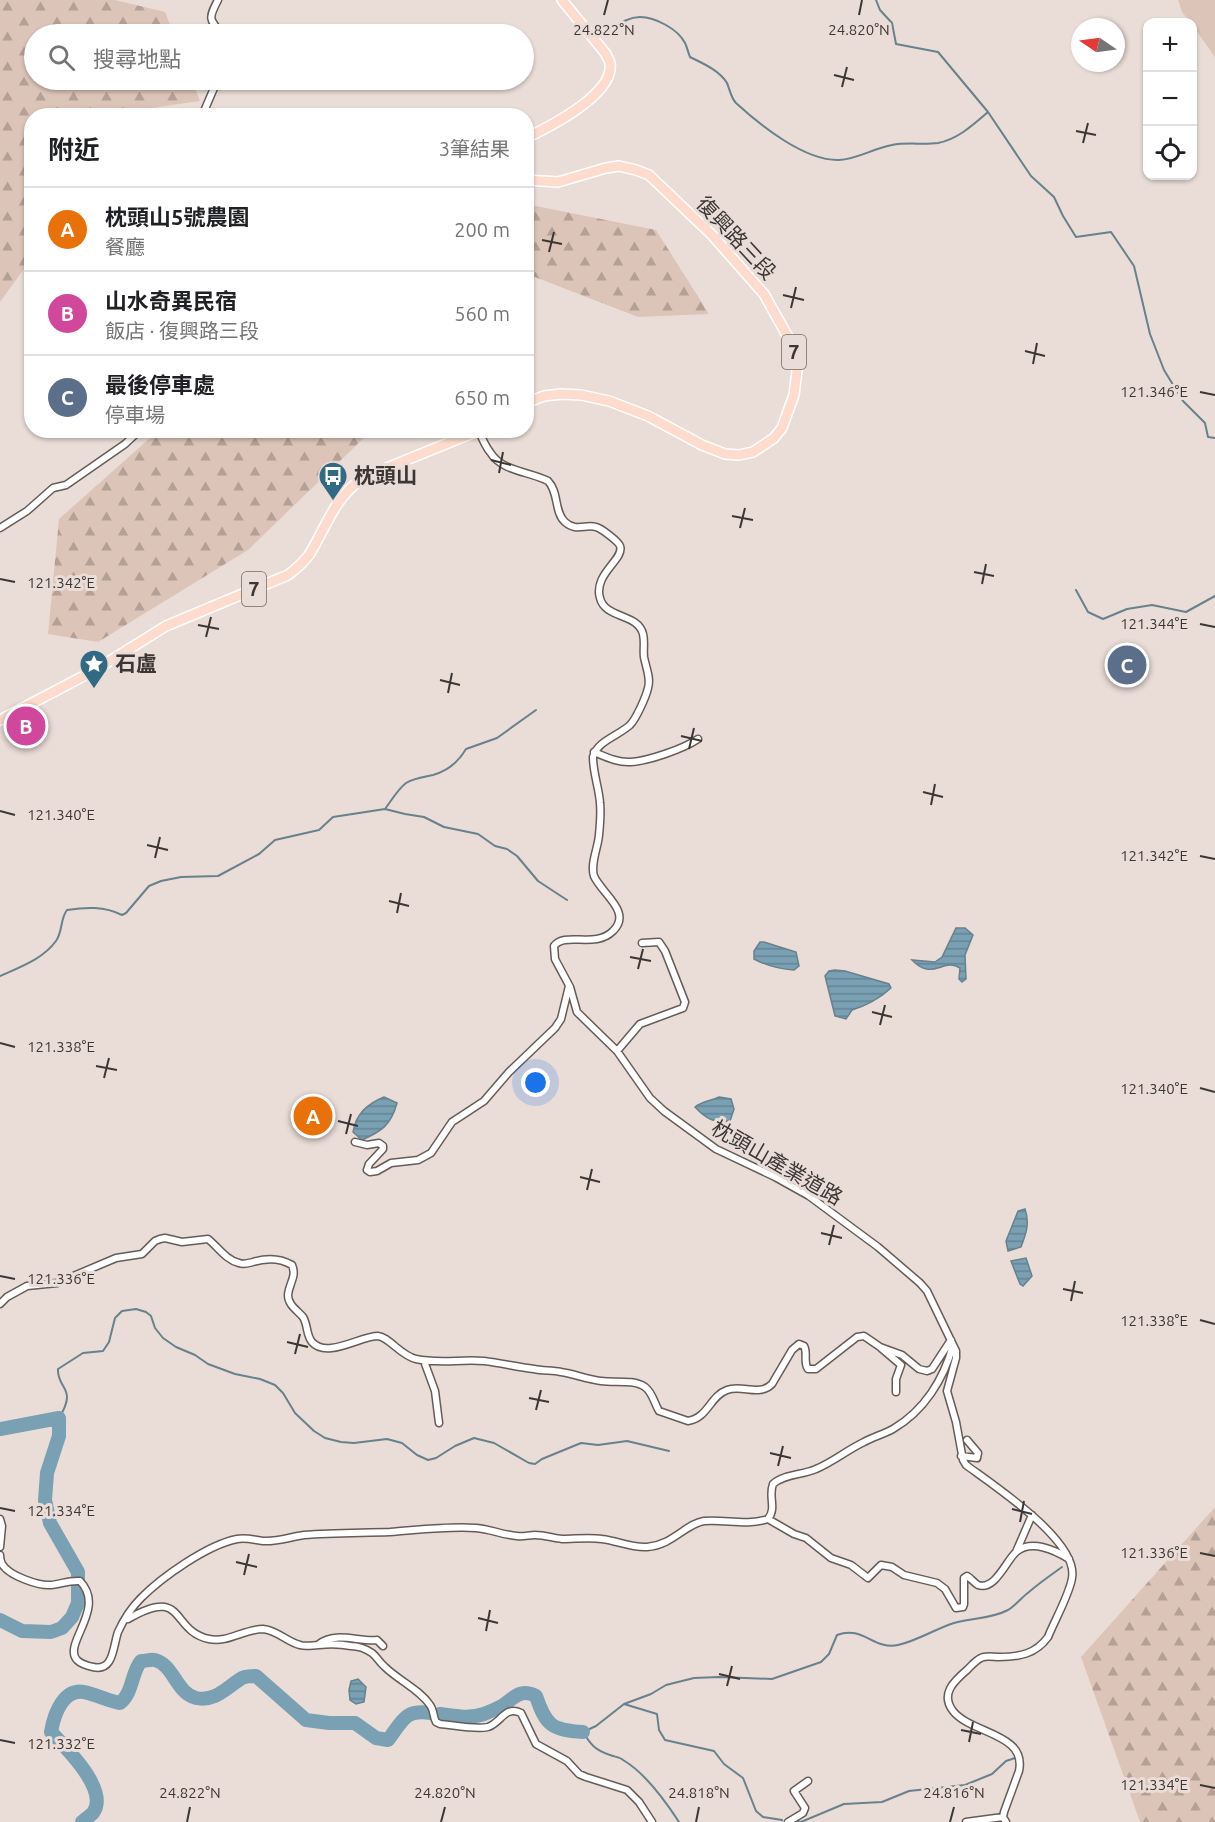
<!DOCTYPE html>
<html lang="zh-TW">
<meta charset="utf-8">
<style>
body{margin:0;font-family:Ubuntu,"Noto Sans TC",sans-serif;background:#f2f2f2;color:#202124}
.controls{position:absolute;right:18px;top:18px;display:grid;overflow:hidden;border-radius:12px;box-shadow:0 2px 4px #0004}
.controls button{width:54px;height:54px;display:grid;place-items:center;padding:0;border:0;border-bottom:2px solid #e0e0e0;background:#fff;color:#202124;font:30px sans-serif}
.compass{position:absolute;left:1071px;top:18px;width:54px;height:54px;border-radius:50%;background:#fff;box-shadow:0 2px 4px #0004;rotate:283deg}
.you{position:absolute;left:536px;top:1083px;width:21px;height:21px;margin:-15px;border:4px solid #fff;border-radius:50%;background:#1a73e8;box-shadow:0 0 0 9px #1a73e833}
.badge{display:grid;place-items:center;width:39px;height:39px;border-radius:50%;background:#306a83;color:#fff;font-size:20px;font-weight:700}
.pin{position:absolute;translate:-50% -50%;border:3px solid #fff;box-shadow:0 2px 6px #0006}
.list{margin:0;padding:0;list-style:none}
h2{display:flex;justify-content:space-between;align-items:center;height:78px;margin:0;padding:0 24px;font-size:26px}
h2 small{font-size:20px;font-weight:400;color:#757577}
.list li{display:grid;grid-template-columns:39px 1fr auto;gap:18px;align-items:center;box-sizing:border-box;height:84px;padding:0 24px;border-top:2px solid #e0e0e0}
.list b{display:block;font-size:22px;white-space:nowrap}
.list p{margin:0;font-size:20px;white-space:nowrap;color:#757577}
.list em{font-size:20px;font-style:normal;color:#757577}
.icon{flex:none;width:33px;height:33px;fill:none;stroke:currentColor;stroke-width:2;stroke-linecap:round;stroke-linejoin:round}
.map{position:relative;flex:none;width:1215px;height:1822px;overflow:hidden}
.search{position:absolute;background:#fff;box-shadow:0 2px 4px #0004;left:24px;top:24px;width:510px;height:66px;display:flex;align-items:center;gap:15px;box-sizing:border-box;padding:0 21px;border-radius:33px;color:#757577;font-size:22px}
.panel{position:absolute;background:#fff;box-shadow:0 2px 4px #0004;left:24px;top:108px;width:510px;height:330px;border-radius:24px}
.map>svg:first-child{display:block}
.green{fill:#ddc4b8}
.forest{fill:url(#forest-firs)}
.water{fill:url(#water-rules);stroke:#67818d;stroke-width:1.5}
.lines{fill:none;stroke-linecap:round;stroke-linejoin:round}
.stream{stroke:#67818d;stroke-width:2}
.river{stroke:#79a1b3;stroke-width:14}
.minor-casing{stroke:#665c57;stroke-width:9}
.primary-casing{stroke:#fff;stroke-width:12}
.minor{stroke:#fff;stroke-width:6}
.primary{stroke:#fedccd;stroke-width:9}
.ticks{fill:none;stroke:#3c3735;stroke-width:2}
.labels{text-anchor:middle;stroke-width:6;stroke-linejoin:round;paint-order:stroke}
.shield{fill:#eaddd8;stroke:#706966;stroke-width:1.5}
.shield-label{font-size:20px;font-weight:bold;fill:#3c3735}
.street-label{font-size:21px;fill:#3c3735;stroke:#eaddd8}
.poi-label{font-size:21px;font-weight:bold;fill:#3c3735;stroke:#eaddd8;text-anchor:start}
.ticks-label{font-size:15px;text-anchor:middle;fill:#3c3735;stroke:#eaddd8;stroke-width:6;stroke-linejoin:round;paint-order:stroke}
</style>
<div class="map">
<svg width="1215" height="1822" viewBox="0 0 1215 1822">
<defs>
<pattern id="forest-firs" width="22" height="20" patternUnits="userSpaceOnUse" patternTransform="scale(1.5)"><rect width="22" height="20" fill="#ddc4b8"/><path d="M5 1l3.5 6h-7zM16 11l3.5 6h-7z" fill="#b4a096"/></pattern>
<pattern id="water-rules" width="6" height="5" patternUnits="userSpaceOnUse" patternTransform="scale(1.5)"><rect width="6" height="5" fill="#79a1b3"/><path d="M0 2.5h6" fill="none" stroke="#648492"/></pattern>
</defs>
<rect width="100%" height="100%" fill="#eaddd8"/>
<!-- green -->
<path class="green" d="M1178 0H1215V57L1193 26 1192 22H1190L1182 12Z"/>
<!-- forest -->
<path class="forest" d="M0 0H115L165 12 174 34H34V80H192L200 101 102 115 32 116 31 259 0 302Z
M526 204 656 230 709 314 638 317 527 274Z
M159 430 371 431 248 550 98 642 48 634 59 519Z
M1215 1507V1822H1140L1081 1657Z"/>
<!-- water -->
<path class="water" d="M956 928H965L973 935 965 955 966 979 962 982 959 979 960 968C943 957 933 982 912 960L935 962 942 957Z
M760 942H764L796 952 799 966 794 970C779 969 767 966 754 959V951Z
M835 970 845 971 889 984 891 988C879 999 868 1005 852 1010L846 1019 835 1016 825 976 829 971Z
M384 1097 397 1103C391 1125 382 1131 362 1140L353 1132C356 1114 367 1104 384 1097Z
M719 1097 731 1099 734 1109 730 1121C715 1124 705 1118 695 1107 702 1101 711 1101 719 1097Z
M1025 1209C1030 1223 1026 1234 1021 1247L1008 1251 1006 1241 1018 1211Z
M1026 1258 1032 1276 1023 1286 1020 1284 1011 1261Z
M358 1679 366 1687 364 1702 356 1704 350 1700 349 1690 351 1681Z"/>
<g class="lines">
<!-- stream -->
<path class="stream" d="M876 0 880 10 892 23 896 44 938 52 988 112 1031 176 1054 197 1063 216 1076 237 1111 232 1134 266 1150 334 1164 370 1183 401 1205 423 1208 437 1215 438
M610 31C618 24 629 17 640 17 655 17 678 29 685 43 687 47 688 52 690 57 702 63 719 70 727 83 730 90 731 98 736 103 761 126 805 161 839 160 858 159 874 148 892 145 907 142 923 145 938 143 958 139 973 125 988 112
M1076 590 1088 612 1103 619 1127 609 1152 605 1186 612 1215 596
M385 809C391 801 398 789 406 783 414 778 424 777 433 775 447 771 459 761 466 749L497 738 536 710
M0 976C20 967 43 959 56 941 63 931 60 919 67 910 86 907 104 906 122 915L126 913 149 886 161 881 181 877 218 876 259 854 275 840 319 830 333 817 385 809 405 814 424 817 444 827 478 834 495 846 507 849 517 856 538 881 567 900
M59 1418C78 1387 57 1390 58 1369L83 1353 103 1351 109 1342 115 1318 122 1311 136 1309 146 1312 151 1316 155 1328 163 1338 176 1347 195 1355 208 1364 235 1374 260 1379 275 1385 283 1393 295 1413 314 1431 325 1438 341 1442 354 1443 387 1439 402 1443 417 1455 428 1460 436 1458 455 1446 474 1438 494 1443 529 1463 535 1464 542 1459 581 1443 598 1445 627 1441 669 1451
M624 1704 657 1714 659 1730 665 1740 714 1751 724 1764 743 1778 756 1811 763 1817 782 1820
M795 1821 801 1822 844 1804 882 1802 909 1791 965 1785 992 1774 1006 1761 1015 1758
M679 1822C666 1802 644 1772 623 1760 620 1757 615 1757 610 1755 595 1750 591 1745 583 1732L596 1726 624 1704 651 1694 666 1685 694 1678 719 1677 772 1679 821 1662 829 1654 837 1635C863 1625 873 1650 898 1645 917 1641 935 1629 954 1623 972 1618 991 1619 1008 1610 1016 1605 1021 1598 1029 1592 1039 1583 1051 1575 1062 1567"/>
<!-- river -->
<path class="river" d="M0 1429 59 1418V1436L47 1473 45 1500 50 1523 78 1572V1603L72 1617 62 1628 51 1632 22 1631 0 1620
M440 1714C455 1716 469 1719 484 1714 489 1712 496 1709 502 1706 514 1698 520 1688 536 1696 546 1726 552 1730 583 1732
M82 1822C85 1819 90 1816 93 1813 110 1790 65 1747 51 1732 54 1714 64 1685 88 1693 99 1696 109 1701 120 1703 133 1693 131 1673 141 1661 146 1661 151 1659 155 1660 174 1665 176 1693 196 1698 216 1702 227 1687 242 1678 246 1676 252 1676 256 1676L306 1720 329 1723H355L376 1738 388 1740C403 1720 405 1709 431 1713"/>
<!-- minor casing -->
<g class="minor-casing">
<path id="minor" d="M218 0C208 19 209 19 222 34
M202 116 214 88V80
M479 431C482 438 485 446 490 452 502 472 529 471 548 481 559 492 554 512 565 522 576 532 585 524 596 527 601 528 619 542 620 546 625 559 593 574 600 598 605 619 638 613 643 634 645 642 643 650 644 657 646 668 651 678 648 688 646 697 636 719 630 725 618 736 597 741 593 757 593 773 599 788 600 803 601 813 600 825 599 835 598 848 590 864 594 876 601 893 633 912 613 931 595 949 565 931 554 946L555 959 570 987 577 1012 617 1051 650 1098 664 1111 716 1149 775 1177 809 1196 878 1247 920 1283 927 1291 956 1351V1358L947 1391 956 1422 963 1460 966 1465C993 1485 1079 1541 1072 1578 1070 1593 1054 1622 1048 1637 1036 1654 1019 1657 999 1657 994 1657 986 1655 981 1658 976 1660 971 1666 967 1670 954 1681 940 1694 953 1711 971 1734 1027 1733 1019 1771L1004 1812 1003 1817 1006 1822
M0 528 27 511 53 488 66 485 125 444 140 430
M594 752C606 757 618 763 631 762 648 761 683 749 698 739
M617 1051 640 1024 683 1008 685 1002 665 951 659 942 642 943
M355 1142 367 1145 379 1143 383 1146V1149L369 1164 367 1170 370 1172 377 1171 391 1163 418 1160 431 1153 452 1122 484 1101 509 1072 555 1028 561 1019 569 986
M0 1304 7 1297 27 1286 57 1283 116 1258 142 1254 155 1241 160 1239 165 1238 182 1242 208 1239C218 1247 226 1260 239 1263 244 1265 249 1263 253 1262 266 1258 280 1258 292 1265 297 1277 289 1283 288 1295 288 1305 297 1310 303 1317 308 1325 306 1335 312 1342 327 1359 360 1336 378 1336 389 1337 401 1356 416 1359 439 1364 461 1359 484 1361 501 1363 517 1367 534 1369 543 1371 552 1370 561 1372 574 1374 587 1379 601 1381 615 1383 633 1379 645 1387 653 1393 654 1403 659 1411L688 1421C708 1418 710 1396 727 1390 742 1384 759 1397 772 1384L792 1350 799 1344 804 1346C808 1353 803 1362 808 1369H816L857 1337 864 1336 880 1347 902 1355 919 1369 927 1371 932 1369 951 1340
M881 1348 901 1365 896 1379V1392
M424 1361 435 1391 439 1423
M961 1456 977 1458 978 1453 967 1440
M0 1519 2 1526 0 1547
M768 1519 794 1534 806 1538 831 1558 851 1565 868 1578 881 1565 892 1567 904 1575 937 1583 945 1589 956 1608 963 1607 964 1604V1578L967 1576C971 1578 974 1583 978 1585 995 1591 1006 1561 1016 1552 1031 1539 1055 1550 1069 1559
M1016 1552 1032 1515
M0 1555C0 1558 1 1562 2 1564 9 1576 39 1586 51 1585 61 1584 69 1580 80 1581 107 1609 62 1644 77 1660 81 1664 88 1666 93 1667 114 1672 113 1646 118 1632 123 1621 132 1607 141 1598 162 1577 207 1545 237 1539 246 1537 254 1540 263 1541 277 1542 290 1537 304 1535 332 1533 362 1533 390 1532 418 1530 448 1526 476 1528 490 1529 503 1535 517 1536 523 1537 529 1535 535 1535 544 1535 553 1538 562 1539 575 1539 589 1537 602 1539 618 1541 631 1548 647 1547 673 1545 685 1524 704 1521 725 1519 747 1526 768 1519 777 1508 768 1497 773 1484 784 1474 803 1475 816 1469 833 1462 847 1450 864 1442 873 1437 884 1434 893 1429 924 1411 944 1379 953 1345
M128 1619C186 1585 170 1631 209 1639 228 1643 244 1629 263 1629 277 1630 287 1642 300 1645 306 1647 313 1645 319 1645 329 1644 340 1644 351 1646 358 1646 366 1649 372 1653 377 1657 380 1663 385 1667 398 1680 419 1689 430 1705 434 1710 433 1717 436 1722L440 1724C453 1725 476 1730 488 1727 501 1723 505 1705 521 1713L536 1744 567 1761 579 1774 586 1777 627 1790 639 1802 652 1822
M319 1644C335 1631 359 1642 377 1640L383 1646
M788 1822 803 1813 805 1808 794 1791 808 1781
M966 1822 1003 1817"/>
</g>
<!-- primary casing -->
<g class="primary-casing">
<path id="primary" d="M526 138C549 127 615 94 610 63 609 59 607 57 606 54L562 0
M526 180 558 182 606 168 619 166 636 170 649 175 712 235 764 294 793 346 797 371 794 395 782 428 774 438 753 452 739 455 725 454 702 445 648 416 609 401 581 395 561 394 544 396 526 403
M0 720 97 669 166 626 288 575C296 569 303 563 309 555 323 533 332 505 352 487 358 481 365 478 372 474L480 430"/>
</g>
<!-- minor -->
<use href="#minor" class="minor"/>
<!-- primary -->
<use href="#primary" class="primary"/>
</g>
<!-- ticks -->
<path class="ticks" d="M604 15 608 0M859 15 862 0M834 75 854 80M842 87 847 67M1076 131 1096 135M1083 143 1088 123M542 240 562 244M549 252 554 232M783 295 804 300M791 308 796 287M1025 351 1045 356M1033 364 1037 343M1200 392 1215 395M491 460 511 465M499 473 503 452M732 516 753 520M740 528 745 508M974 572 994 576M0 579 15 582M982 584 986 564M1200 624 1215 627M198 625 219 629M206 637 211 617M440 680 460 685M448 693 452 673M681 736 702 741M689 749 694 728M923 792 943 797M931 805 935 784M0 811 15 815M147 845 168 850M1200 856 1215 859M155 858 160 837M389 901 409 906M397 913 401 893M630 957 651 961M638 969 643 949M872 1012 892 1017M880 1025 885 1005M0 1043 15 1047M96 1066 117 1070M104 1078 109 1058M1200 1088 1215 1092M338 1121 358 1126M346 1134 351 1114M580 1177 600 1182M587 1190 592 1169M821 1233 842 1238M829 1245 834 1225M0 1276 15 1279M1063 1289 1083 1293M1071 1301 1075 1281M1200 1320 1215 1324M287 1342 308 1347M295 1354 300 1334M529 1398 549 1402M536 1410 541 1390M770 1453 791 1458M778 1466 783 1446M0 1508 15 1511M1012 1509 1032 1514M1020 1522 1024 1501M1200 1553 1215 1556M236 1562 257 1567M244 1575 249 1554M478 1618 498 1623M486 1631 490 1610M719 1674 740 1679M727 1686 732 1666M961 1730 981 1734M0 1740 15 1743M969 1742 973 1722M1200 1785 1215 1788M187 1822 190 1807M441 1822 445 1807M696 1822 699 1807M950 1822 954 1807"/>
<!-- icons -->
<defs>
<g id="bus-pin" transform="scale(1.5)"><path d="M0 17L-7.5 6A9.5 9.5 0 1 1 7.5 6Z" fill="#306a83" stroke="#eaddd8"/><path d="M-5-6H5V4H4V6H2V4H-2V6H-4V4H-5ZM-3.5-4V0h7V-4ZM-3.5 1.2v1.5H-2V1.2ZM2 1.2v1.5H3.5V1.2Z" fill="#fff"/></g>
<g id="sight-pin" transform="scale(1.5)"><path d="M0 17L-7.5 6A9.5 9.5 0 1 1 7.5 6Z" fill="#306a83" stroke="#eaddd8"/><path d="M0-6L1.8-2.2L6-1.7L2.9 1.2L3.7 5.4L0 3.3L-3.7 5.4L-2.9 1.2L-6-1.7L-1.8-2.2Z" fill="#fff"/></g>
</defs>
<g fill-rule="evenodd">
<use href="#bus-pin" x="333" y="476"/>
<use href="#sight-pin" x="94" y="664"/>
</g>
<g class="labels">
<!-- shield labels -->
<g class="shield">
<rect x="782" y="335" width="24" height="34" rx="4.5"/>
<rect x="242" y="572" width="24" height="34" rx="4.5"/>
</g>
<g class="shield-label">
<text x="794" y="359">7</text>
<text x="254" y="596">7</text>
</g>
<!-- street labels -->
<g class="street-label">
<text transform="translate(736 238) rotate(47)" y="7">復興路三段</text>
<text transform="translate(777 1163) rotate(30)" y="7">枕頭山產業道路</text>
</g>
<!-- poi labels -->
<g class="poi-label">
<text x="354" y="483">枕頭山</text>
<text x="115" y="671">石盧</text>
</g>
</g>
<g class="ticks-label">
<text x="604" y="35">24.822°N</text>
<text x="859" y="35">24.820°N</text>
<text x="1154" y="397">121.346°E</text>
<text x="61" y="588">121.342°E</text>
<text x="1154" y="629">121.344°E</text>
<text x="61" y="820">121.340°E</text>
<text x="1154" y="861">121.342°E</text>
<text x="61" y="1052">121.338°E</text>
<text x="1154" y="1094">121.340°E</text>
<text x="61" y="1284">121.336°E</text>
<text x="1154" y="1326">121.338°E</text>
<text x="61" y="1516">121.334°E</text>
<text x="1154" y="1558">121.336°E</text>
<text x="61" y="1749">121.332°E</text>
<text x="1154" y="1790">121.334°E</text>
<text x="190" y="1798">24.822°N</text>
<text x="445" y="1798">24.820°N</text>
<text x="699" y="1798">24.818°N</text>
<text x="954" y="1798">24.816°N</text>
</g>
</svg>
<div class="controls">
<button>+</button>
<button>−</button>
<button><svg class="icon" aria-label="locate" viewBox="0 0 24 24"><circle cx="12" cy="12" r="6"/><path d="M12 2v4M12 18v4M2 12h4M18 12h4"/></svg></button>
</div>
<svg class="compass" viewBox="-18 -18 36 36"><path d="M0-13l5 13h-10z" fill="#e53935"/><path d="M0 13l5-13h-10z" fill="#757577"/></svg>
<div class="you"></div>
<div class="pin badge" style="left:313px;top:1116px;background:#e8710a">A</div>
<div class="pin badge" style="left:26px;top:726px;background:#d1479c">B</div>
<div class="pin badge" style="left:1127px;top:665px;background:#5c6f8a">C</div>
<div class="search"><svg class="icon" aria-label="search" viewBox="0 0 24 24"><circle cx="10" cy="10" r="6"/><path d="M15 15l6 6"/></svg>搜尋地點</div>
<section class="panel">
<h2>附近<small>3筆結果</small></h2>
<ul class="list">
<li><span class="badge" style="background:#e8710a">A</span><div><b>枕頭山5號農園</b><p>餐廳</p></div><em>200 m</em></li>
<li><span class="badge" style="background:#d1479c">B</span><div><b>山水奇異民宿</b><p>飯店 · 復興路三段</p></div><em>560 m</em></li>
<li><span class="badge" style="background:#5c6f8a">C</span><div><b>最後停車處</b><p>停車場</p></div><em>650 m</em></li>
</ul>
</section>
</div>
